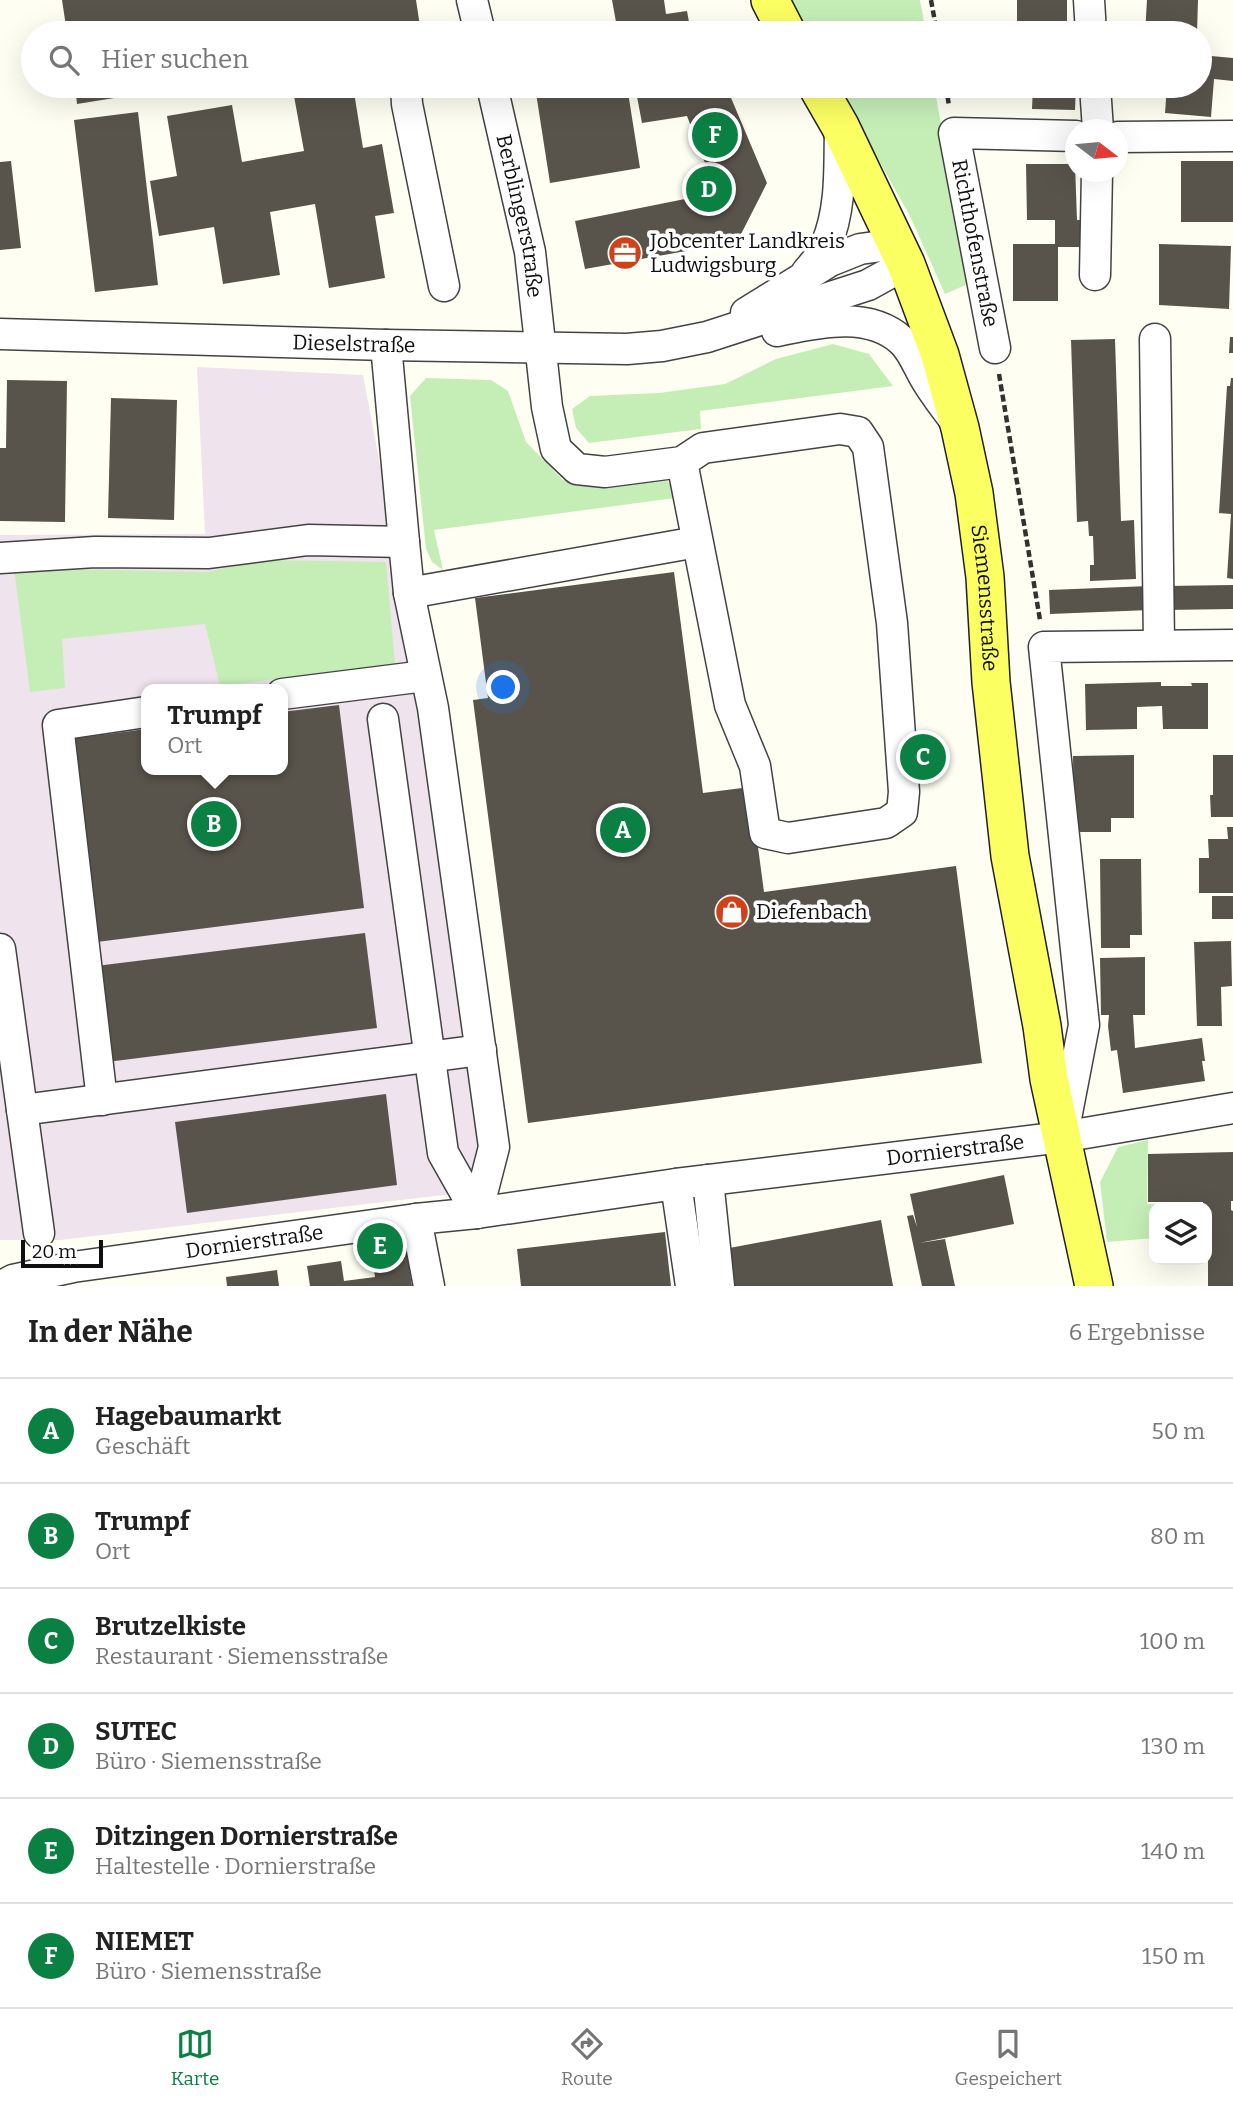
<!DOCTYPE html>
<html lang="de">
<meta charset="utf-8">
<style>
body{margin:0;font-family:Bitter,serif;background:#f6f6f6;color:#222}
.controls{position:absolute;right:21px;bottom:21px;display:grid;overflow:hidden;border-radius:14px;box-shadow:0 7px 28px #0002}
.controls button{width:63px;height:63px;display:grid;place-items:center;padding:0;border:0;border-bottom:2px solid #e0e0e0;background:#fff;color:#222;font:35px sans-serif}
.compass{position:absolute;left:1065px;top:119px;width:63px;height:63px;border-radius:50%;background:#fff;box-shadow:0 7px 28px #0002;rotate:106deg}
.scale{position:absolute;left:21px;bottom:18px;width:82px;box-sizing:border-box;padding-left:7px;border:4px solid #101010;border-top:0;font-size:19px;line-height:24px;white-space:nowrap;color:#101010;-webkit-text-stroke:5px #fff;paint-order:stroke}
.you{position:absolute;left:504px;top:688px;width:24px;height:24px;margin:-18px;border:5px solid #fff;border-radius:50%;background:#1a73e8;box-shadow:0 0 0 10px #1a73e833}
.badge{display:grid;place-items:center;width:46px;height:46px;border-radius:50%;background:#0b8043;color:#fff;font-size:23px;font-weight:700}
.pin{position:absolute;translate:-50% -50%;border:4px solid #fff;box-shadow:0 2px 7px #0006}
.popup{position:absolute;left:141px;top:684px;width:147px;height:91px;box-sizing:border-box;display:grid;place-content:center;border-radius:14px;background:#fff;filter:drop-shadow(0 2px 5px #0005);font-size:23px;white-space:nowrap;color:#767676}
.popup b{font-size:26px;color:#222}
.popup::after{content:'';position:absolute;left:50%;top:100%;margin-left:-14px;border:14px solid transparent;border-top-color:#fff}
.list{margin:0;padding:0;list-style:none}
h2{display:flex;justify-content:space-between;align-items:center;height:91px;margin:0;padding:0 28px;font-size:30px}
h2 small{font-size:23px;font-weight:400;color:#767676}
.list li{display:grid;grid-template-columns:46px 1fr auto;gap:21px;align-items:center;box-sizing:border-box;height:105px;padding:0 28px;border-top:2px solid #e0e0e0}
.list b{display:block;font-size:26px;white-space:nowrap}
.list p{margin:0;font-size:23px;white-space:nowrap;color:#767676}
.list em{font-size:23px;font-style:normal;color:#767676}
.icon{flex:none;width:38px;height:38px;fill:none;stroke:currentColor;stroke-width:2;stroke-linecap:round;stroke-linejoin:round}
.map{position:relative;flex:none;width:1233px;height:1286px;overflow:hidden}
.search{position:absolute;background:#fff;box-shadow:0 7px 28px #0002;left:21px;right:21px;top:21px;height:77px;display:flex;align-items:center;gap:18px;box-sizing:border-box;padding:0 24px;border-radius:38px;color:#767676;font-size:26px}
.sheet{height:721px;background:#fff}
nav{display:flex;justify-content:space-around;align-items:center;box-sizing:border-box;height:98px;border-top:2px solid #e0e0e0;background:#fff;font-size:19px;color:#767676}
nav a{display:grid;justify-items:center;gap:4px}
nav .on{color:#0b8043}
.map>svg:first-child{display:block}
.industrial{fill:#efe3ed;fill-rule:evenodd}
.green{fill:#c5eeb7}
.building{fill:#59544b}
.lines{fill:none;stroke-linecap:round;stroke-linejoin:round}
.minor-casing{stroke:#434343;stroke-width:33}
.major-casing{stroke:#212121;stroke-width:40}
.path{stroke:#323232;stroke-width:4.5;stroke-dasharray:7 3.5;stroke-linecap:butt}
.minor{stroke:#fff;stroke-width:30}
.major{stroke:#fbff62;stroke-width:37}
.labels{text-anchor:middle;stroke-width:7;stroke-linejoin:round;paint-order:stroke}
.street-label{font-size:21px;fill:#101010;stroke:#fff}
.poi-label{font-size:21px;fill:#101010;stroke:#fff;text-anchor:start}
</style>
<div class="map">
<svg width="1233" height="1286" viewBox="0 0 1233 1286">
<rect width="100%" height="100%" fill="#fefff2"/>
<!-- industrial -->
<path class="industrial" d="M197 367 363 375 399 566 494 1189 60 1240H0V535L205 534ZM146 689H282V770H146Z"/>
<!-- green -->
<path class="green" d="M786 0H920L926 33H805Z
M837 86H934L970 283 945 294 910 216Z
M833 344 869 354 893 386 700 411 701 429 589 443 576 428 572 409 590 396 659 393 725 384 776 359Z
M426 378 491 380 508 391 526 442 563 480 608 483 667 481 683 497 434 530 443 570 432 562 426 549 410 396Z
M259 560 386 562 395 664 220 686 205 624 62 639 65 688 30 692 14 568 207 572Z
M1148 1140 1147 1204 1202 1203 1201 1207H1154V1238L1107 1242 1100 1182 1118 1147Z"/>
<!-- building -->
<path class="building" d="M62 0H416L421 33H67Z
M612 0H664L666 14 687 11 691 33H618Z
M1017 0H1067V33H1017Z
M1147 0H1198L1197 33H1145Z
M1200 55 1233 58V81L1214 79 1211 117 1165 113 1167 86H1200Z
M75 86H183V87L77 104Z
M353 86 363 148 382 144 394 213 375 216 385 278 329 288 315 204 270 212 280 275 223 284 214 227 159 236 150 181 177 176 167 116 232 105 242 162 304 151 294 96Z
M579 86H627L640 168 550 183 536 93Z
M635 86H726L767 183 737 242 585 269 575 221 690 198 707 168 687 116 642 123Z
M1033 86H1076L1075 110 1032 109Z
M138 112 158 285 95 292 74 120Z
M11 161 21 248 0 250V162Z
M1181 161H1233V222H1181Z
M1026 164H1075L1077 220H1084L1083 247H1058V301H1013V244H1055V220H1027Z
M1159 244 1231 246 1229 309 1159 305Z
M1230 337H1233V353H1229Z
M1115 339 1121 521 1134 520 1136 579 1090 581V565H1094L1093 536H1089L1088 521 1077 522 1071 340Z
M1231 378H1233V579L1227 578 1231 514 1219 513 1227 386H1230Z
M7 380 67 381 65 522 0 521V448H6Z
M111 398 177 400 174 520 108 518Z
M674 572 703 793 750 787 764 892 956 866 982 1063 528 1123 473 700 488 698 475 598Z
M1233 585V609L1165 610V586Z
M1149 586 1150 610 1050 614 1049 590Z
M1161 682V686H1192L1191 683H1208V729H1163L1162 706 1137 707V729L1086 730 1085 684Z
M339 705 364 908 89 943 63 740 146 729V770H282V712Z
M1134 755V818H1111V832H1074L1073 756Z
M1213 755H1233V817H1211L1210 795H1213Z
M1227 827H1233V893H1199V858H1209L1208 839H1228Z
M1100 859H1141L1142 935H1130V948H1101Z
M1212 896H1233V919H1212Z
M365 933 377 1028 107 1062 96 966Z
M1231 941 1232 986 1221 987 1222 1026H1197L1194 942Z
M1145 957V1015H1133L1135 1048 1202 1038 1205 1061H1202L1205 1081 1123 1093 1117 1050 1111 1051 1108 1026 1109 1015H1101L1100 958Z
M386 1094 397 1185 187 1213 175 1122Z
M1233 1152V1201H1231V1210L1233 1211V1286H1208V1246H1212V1219L1207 1218V1207H1203V1202H1148V1154Z
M1004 1175 1014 1224 919 1243 945 1239 955 1286H922L907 1216 913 1215 917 1227 910 1194Z
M881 1220 893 1286H731L724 1249Z
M665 1232 671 1286H521L517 1249Z
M407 1252 412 1286H310L307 1266 341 1261 344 1281 375 1277 372 1257Z
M277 1270 279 1286H227L226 1277Z"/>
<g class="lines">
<!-- minor casing -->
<g class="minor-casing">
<g id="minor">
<path d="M472 0 480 33"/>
<path d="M1089 0 1091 33"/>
<path d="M406 86 407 104 444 286"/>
<path id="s1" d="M492 86 530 252 547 407 556 449 577 469 605 472 682 462 703 448 840 429 858 432 868 447 892 623 904 792 902 812 886 823 788 838 765 833 755 766 730 705 682 462"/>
<path d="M1095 86 1098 130"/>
<path d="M1118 137 1233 136"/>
<path d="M807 272C814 264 822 255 826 245 842 208 839 166 840 126"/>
<path d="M1095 275 1097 172"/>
<path d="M746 313 830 261 860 249 896 244"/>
<path d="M777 331C817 323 868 310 902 341 912 350 918 366 925 378 933 392 943 405 953 418"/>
<path id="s2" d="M0 334 386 345 627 349 662 346 707 337 868 285 906 264"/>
<path d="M1155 339 1159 644"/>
<path d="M995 348 954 133 1076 136"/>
<path d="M404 542 409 593 433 708 494 1147 477 1213"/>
<path d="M0 558 95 552 209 553 308 540 404 542 386 345"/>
<path d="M409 593 697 542"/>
<path d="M282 694 425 676"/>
<path d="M383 719 443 1153 477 1213"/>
<path d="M0 949 22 1110 481 1050"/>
<path d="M102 1100 58 725 146 712"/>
<path d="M22 1110 39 1233"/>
<path d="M1063 1134 1084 1025 1044 647 1233 645"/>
<path d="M708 1180 719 1286"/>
<path d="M676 1184 691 1286"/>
<path d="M416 1219 429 1286"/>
<path id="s3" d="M2 1286 13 1280 73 1267 416 1219 477 1213 676 1184 1062 1137 1233 1108"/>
</g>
</g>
<!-- major casing -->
<g class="major-casing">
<g id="major">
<path d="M770 0 787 33"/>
<path id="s4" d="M817 86 840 126 906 264 940 355 960 428 974 493 985 577 991 682 1010 856 1042 1026 1049 1079 1094 1286"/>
</g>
</g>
<!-- path -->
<path class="path" d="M931 0 937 33
M946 86 949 106
M999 374 1040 620"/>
<!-- minor -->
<use href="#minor" class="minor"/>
<!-- major -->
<use href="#major" class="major"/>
</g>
<!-- icons -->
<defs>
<g id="office-disc" transform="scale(1.75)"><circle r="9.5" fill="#ce4119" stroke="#fff"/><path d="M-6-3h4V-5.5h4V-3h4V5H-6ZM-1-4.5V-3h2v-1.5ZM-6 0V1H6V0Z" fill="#fff"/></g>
<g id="shop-disc" transform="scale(1.75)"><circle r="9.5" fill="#ce4119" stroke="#fff"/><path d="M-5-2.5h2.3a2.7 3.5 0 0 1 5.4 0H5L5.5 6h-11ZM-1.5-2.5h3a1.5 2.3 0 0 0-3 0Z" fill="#fff"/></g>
</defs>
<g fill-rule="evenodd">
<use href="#office-disc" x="625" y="253"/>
<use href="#shop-disc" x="732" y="912"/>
</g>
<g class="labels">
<!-- street labels -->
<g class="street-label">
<text dy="7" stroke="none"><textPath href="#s1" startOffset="133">Berblingerstraße</textPath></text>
<text transform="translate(975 243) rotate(79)" y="7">Richthofenstraße</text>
<text dy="7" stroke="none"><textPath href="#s2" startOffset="354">Dieselstraße</textPath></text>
<text dy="7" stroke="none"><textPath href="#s4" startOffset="544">Siemensstraße</textPath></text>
<text dy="7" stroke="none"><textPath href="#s3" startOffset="964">Dornierstraße</textPath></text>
<text dy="7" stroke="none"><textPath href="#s3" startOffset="257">Dornierstraße</textPath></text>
</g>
<!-- poi labels -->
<g class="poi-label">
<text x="650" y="248">Jobcenter Landkreis<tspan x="650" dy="24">Ludwigsburg</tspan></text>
<text x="756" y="919">Diefenbach</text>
</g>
</g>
</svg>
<div class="controls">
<button><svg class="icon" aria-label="layers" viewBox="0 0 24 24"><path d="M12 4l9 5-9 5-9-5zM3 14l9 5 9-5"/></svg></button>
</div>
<svg class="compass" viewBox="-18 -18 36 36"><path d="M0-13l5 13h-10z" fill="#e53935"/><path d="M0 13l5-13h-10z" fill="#767676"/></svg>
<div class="scale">20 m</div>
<div class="you"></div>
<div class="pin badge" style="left:623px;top:830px">A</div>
<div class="pin badge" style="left:214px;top:824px">B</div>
<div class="popup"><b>Trumpf</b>Ort</div>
<div class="pin badge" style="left:923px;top:757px">C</div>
<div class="pin badge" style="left:709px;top:189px">D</div>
<div class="pin badge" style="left:380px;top:1246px">E</div>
<div class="pin badge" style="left:715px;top:135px">F</div>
<div class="search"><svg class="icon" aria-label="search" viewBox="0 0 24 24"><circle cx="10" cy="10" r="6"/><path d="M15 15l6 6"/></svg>Hier suchen</div>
</div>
<section class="sheet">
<h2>In der Nähe<small>6 Ergebnisse</small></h2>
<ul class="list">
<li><span class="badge">A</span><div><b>Hagebaumarkt</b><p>Geschäft</p></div><em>50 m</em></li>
<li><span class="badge">B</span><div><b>Trumpf</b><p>Ort</p></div><em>80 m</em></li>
<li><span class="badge">C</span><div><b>Brutzelkiste</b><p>Restaurant · Siemensstraße</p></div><em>100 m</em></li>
<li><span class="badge">D</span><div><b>SUTEC</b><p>Büro · Siemensstraße</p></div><em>130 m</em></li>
<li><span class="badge">E</span><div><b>Ditzingen Dornierstraße</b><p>Haltestelle · Dornierstraße</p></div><em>140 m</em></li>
<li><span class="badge">F</span><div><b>NIEMET</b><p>Büro · Siemensstraße</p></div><em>150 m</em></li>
</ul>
</section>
<nav>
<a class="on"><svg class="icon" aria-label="map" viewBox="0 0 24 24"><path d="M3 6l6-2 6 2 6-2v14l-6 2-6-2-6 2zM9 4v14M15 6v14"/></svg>Karte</a>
<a><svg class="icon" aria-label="directions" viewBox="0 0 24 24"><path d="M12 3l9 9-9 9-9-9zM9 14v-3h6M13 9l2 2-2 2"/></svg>Route</a>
<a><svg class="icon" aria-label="saved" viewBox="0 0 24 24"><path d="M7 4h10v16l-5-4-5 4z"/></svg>Gespeichert</a>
</nav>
